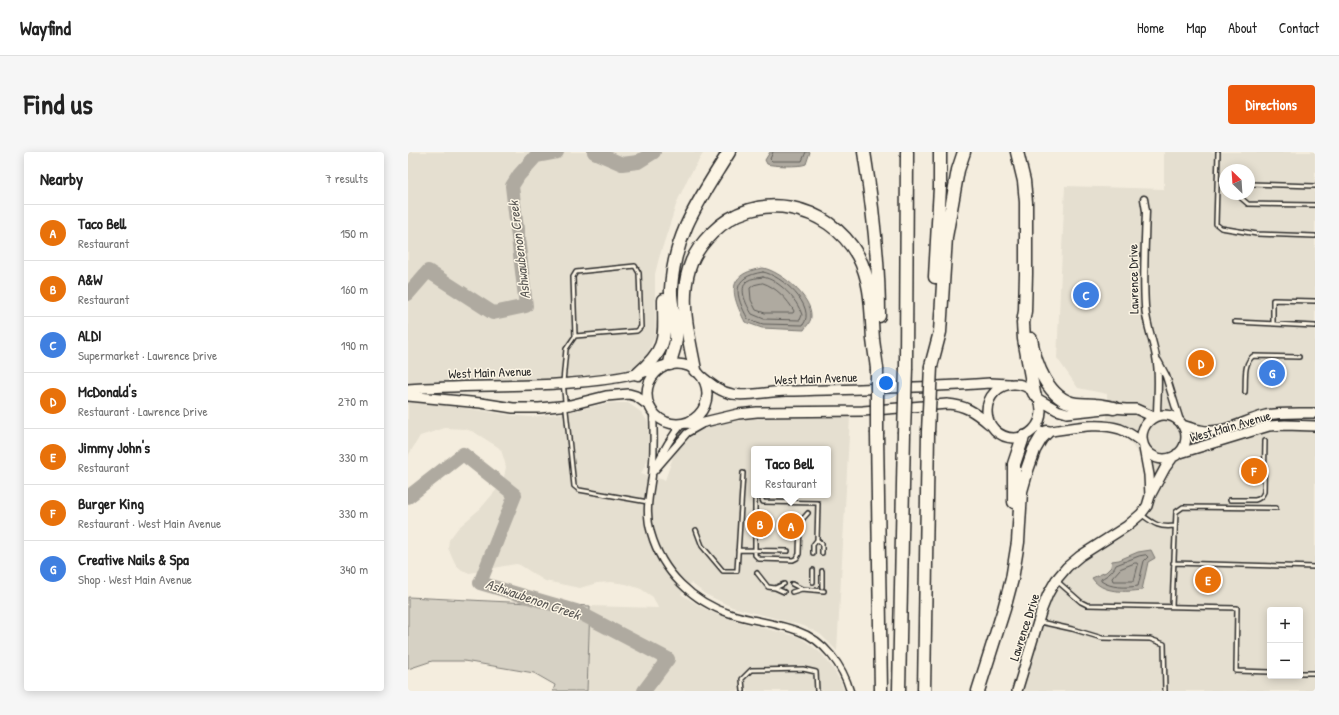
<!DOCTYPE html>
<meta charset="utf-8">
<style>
body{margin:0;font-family:"Patrick Hand",sans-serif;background:#f6f6f6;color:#222}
.controls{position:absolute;right:12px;bottom:12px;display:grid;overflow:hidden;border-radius:4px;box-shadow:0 2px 10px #0003}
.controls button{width:36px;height:36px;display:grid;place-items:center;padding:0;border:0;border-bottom:1px solid #e0e0e0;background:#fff;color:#222;font:20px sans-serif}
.compass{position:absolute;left:811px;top:12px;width:36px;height:36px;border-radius:50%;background:#fff;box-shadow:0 2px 10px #0003;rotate:335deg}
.you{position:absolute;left:478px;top:231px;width:14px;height:14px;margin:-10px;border:3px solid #fff;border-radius:50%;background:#1a73e8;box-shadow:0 0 0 6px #1a73e833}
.badge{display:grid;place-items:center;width:26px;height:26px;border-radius:50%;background:#ea580c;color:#fff;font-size:13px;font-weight:700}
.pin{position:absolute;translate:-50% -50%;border:2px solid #fff;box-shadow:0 1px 4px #0006}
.popup{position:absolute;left:343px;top:294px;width:80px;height:52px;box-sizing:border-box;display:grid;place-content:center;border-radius:4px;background:#fff;filter:drop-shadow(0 1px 3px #0005);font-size:13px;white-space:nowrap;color:#767676}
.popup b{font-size:15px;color:#222}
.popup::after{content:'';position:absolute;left:50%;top:100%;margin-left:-8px;border:8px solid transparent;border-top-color:#fff}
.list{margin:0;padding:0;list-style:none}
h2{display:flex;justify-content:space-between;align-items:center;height:52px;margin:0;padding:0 16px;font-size:17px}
h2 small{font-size:13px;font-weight:400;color:#767676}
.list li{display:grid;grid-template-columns:26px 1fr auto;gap:12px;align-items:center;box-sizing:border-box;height:56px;padding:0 16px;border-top:1px solid #e0e0e0}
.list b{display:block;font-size:15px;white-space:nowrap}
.list p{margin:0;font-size:13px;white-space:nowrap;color:#767676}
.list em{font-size:13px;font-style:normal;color:#767676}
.map{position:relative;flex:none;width:907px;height:539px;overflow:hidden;border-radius:4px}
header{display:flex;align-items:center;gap:24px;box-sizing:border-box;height:56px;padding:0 20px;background:#fff;border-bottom:1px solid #e0e0e0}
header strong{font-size:19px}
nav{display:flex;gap:22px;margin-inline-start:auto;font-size:14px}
.intro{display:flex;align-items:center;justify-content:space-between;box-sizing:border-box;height:96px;padding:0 24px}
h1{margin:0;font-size:28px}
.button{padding:10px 18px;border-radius:4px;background:#ea580c;color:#fff;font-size:14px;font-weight:700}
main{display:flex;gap:24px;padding:0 24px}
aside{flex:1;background:#fff;border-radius:4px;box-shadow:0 2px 10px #0003}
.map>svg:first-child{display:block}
.built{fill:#e5dfd0;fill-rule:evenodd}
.green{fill:#d6d1c4;stroke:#807e78}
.water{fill:#afaaa0;stroke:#7a7771}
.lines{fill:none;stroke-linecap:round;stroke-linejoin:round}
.shore{stroke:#605e5a;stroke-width:1}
.river{stroke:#afaaa0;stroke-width:14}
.lane-casing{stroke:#2b2b2b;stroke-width:6}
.street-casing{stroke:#2b2b2b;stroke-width:9}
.secondary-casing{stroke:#2b2b2b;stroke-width:12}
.highway-casing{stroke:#2b2b2b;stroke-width:15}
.lane{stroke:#fcf5e5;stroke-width:3}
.street{stroke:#fcf5e5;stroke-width:6}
.secondary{stroke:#fcf5e5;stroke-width:9}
.highway{stroke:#fcf5e5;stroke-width:12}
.highway-bridge-casing{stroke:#2b2b2b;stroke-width:15;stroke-linecap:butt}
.highway-bridge{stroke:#fcf5e5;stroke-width:12}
.labels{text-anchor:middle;stroke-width:3;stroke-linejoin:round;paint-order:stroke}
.street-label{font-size:13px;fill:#2b2b2b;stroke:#fcf5e5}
.water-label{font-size:14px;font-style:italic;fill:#595754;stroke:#fcf5e5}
</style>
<header>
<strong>Wayfind</strong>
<nav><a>Home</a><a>Map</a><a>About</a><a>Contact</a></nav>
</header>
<div class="intro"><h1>Find us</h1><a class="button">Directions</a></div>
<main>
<aside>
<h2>Nearby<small>7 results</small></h2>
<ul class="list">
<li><span class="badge" style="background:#e8710a">A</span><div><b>Taco Bell</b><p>Restaurant</p></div><em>150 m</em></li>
<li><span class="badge" style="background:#e8710a">B</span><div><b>A&amp;W</b><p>Restaurant</p></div><em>160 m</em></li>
<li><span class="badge" style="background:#3f7fe0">C</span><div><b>ALDI</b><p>Supermarket · Lawrence Drive</p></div><em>190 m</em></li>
<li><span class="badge" style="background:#e8710a">D</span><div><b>McDonald's</b><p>Restaurant · Lawrence Drive</p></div><em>270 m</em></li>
<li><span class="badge" style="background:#e8710a">E</span><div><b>Jimmy John's</b><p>Restaurant</p></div><em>330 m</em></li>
<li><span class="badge" style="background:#e8710a">F</span><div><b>Burger King</b><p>Restaurant · West Main Avenue</p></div><em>330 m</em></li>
<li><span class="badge" style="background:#3f7fe0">G</span><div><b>Creative Nails &amp; Spa</b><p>Shop · West Main Avenue</p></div><em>340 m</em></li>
</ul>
</aside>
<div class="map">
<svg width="907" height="539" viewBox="0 0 907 539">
<rect width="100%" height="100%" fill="#f4edde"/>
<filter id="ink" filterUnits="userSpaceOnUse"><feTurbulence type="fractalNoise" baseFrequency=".025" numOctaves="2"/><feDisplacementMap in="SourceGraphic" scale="8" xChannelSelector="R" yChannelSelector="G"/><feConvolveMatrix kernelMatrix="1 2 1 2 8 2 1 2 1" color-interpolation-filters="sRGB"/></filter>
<g filter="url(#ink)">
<!-- built -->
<path class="built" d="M0 0H296L280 26 269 50 251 106 247 122V184L234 214 211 219 180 223 124 227 0 231Z
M756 0H907V539H609L648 428 719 374 742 344 732 304 719 287 699 275V242L670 236 649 206 657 34 756 37ZM817 18H841V42H817ZM862 458H892V524H862Z
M0 250 26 251 101 263 121 265 132 264 155 261 201 251H220L233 260 240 270 243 287 241 305 233 322 257 328 265 305 275 290 285 282 302 274 340 267 367 265H442L429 499 412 482 396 474 324 455 297 442 283 431 273 442 295 456 308 462 329 469 391 485 400 491 414 502 424 515 433 530 436 539H179L182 454 250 456 245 445 233 437 218 432 203 430 189 431 172 436 137 429 112 413 108 412 96 414 68 420 61 421 54 418 48 413 40 396 41 388 50 376 73 356 95 330 98 315 96 307 93 298 90 295 66 280 57 277 37 276 12 284 0 304ZM346 297H420V343H346Z"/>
<!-- green -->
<path class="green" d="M0 445 182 454 179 539H145L147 533 126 521 56 509H24L0 517Z"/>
<!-- water -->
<path class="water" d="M362 0H402L398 12C392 15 365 14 359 12L357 8Z
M355 116C372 119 404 145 403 164 403 170 399 173 396 178L354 176 337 170C323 142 317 122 355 116Z
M743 398 747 406 740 410 734 438C718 440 694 442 684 426L698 420 703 415 704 409 711 408 730 400Z"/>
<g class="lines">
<!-- shore -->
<path class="shore" d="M365 0 362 7 364 9H394L398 0
M355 120C373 123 409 154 395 173L355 172 340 167C327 143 322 125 355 120Z
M355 125C371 128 389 147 394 163L392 168 356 167 344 162C339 154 330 137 339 129 343 126 350 126 355 125Z
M355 131C368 135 380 148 386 159L385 161H357L348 158 343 148 342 136 346 133Z
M738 403 740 405 736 409 730 434C717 436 703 436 693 429V427C700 423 705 420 708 413L731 404Z
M727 411H729L730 413 726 429H705L704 426 712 417Z"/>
<!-- river -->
<path class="river" d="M186 0 214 12 230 10 246 0
M0 142 20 119 85 161 118 154 104 34 111 23 128 4 149 0
M0 345 55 302 107 343 72 431 168 459 260 507 236 539"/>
<!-- lane casing -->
<g class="lane-casing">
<path id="lane" d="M810 0 808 72 813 76 849 82 907 84
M841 32 907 34
M833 42V46L840 52 907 53
M827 170 907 174
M865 171V148L907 149
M167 184 165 125 168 120 227 114 231 121 233 175 229 179 167 184 158 197 155 230 166 334 171 338 240 350
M837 240C838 227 835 212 845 204L891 205
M349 343 347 347V403L351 407 385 408 389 406 391 402 392 370 400 361
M352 343 355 350 410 351 409 388 405 393V401
M822 348H847C852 347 854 345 856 340L857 289
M734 363C746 372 751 376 767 374
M288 378 294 394 315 419H329L335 321
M409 388 414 392V401
M330 398 380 399
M765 411 907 415
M405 418V430
M414 419V435
M349 421 360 435 367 436 376 432
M649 429 673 450 679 453 829 456 828 519 862 520
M384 432 394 437 416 439
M367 436 376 440
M384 440 394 437
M764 454 768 360 775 355 868 356
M632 470 664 477 694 486 742 487 756 492 757 539
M892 521H907
M335 539 334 527 343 518 395 517 408 520 409 539"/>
</g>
<!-- street casing -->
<g class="street-casing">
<path id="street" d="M736 47 738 59C737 91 735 123 737 154 738 172 745 188 748 205 752 224 749 244 749 264
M750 209 758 224 772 269
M245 261C246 282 246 303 244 324 241 344 237 361 243 381 254 420 285 450 323 462 345 469 369 471 390 479 416 488 435 514 442 539
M248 314C256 298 263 284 275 271
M246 319 279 281 293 273"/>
</g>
<!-- secondary casing -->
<g class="secondary-casing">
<path id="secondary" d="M239 242a30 30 0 1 1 60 0a30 30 0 1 1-60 0Z
M293 224C302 231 312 240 324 242 338 245 363 239 379 239 447 237 515 236 582 231L601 232
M579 259a27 27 0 1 1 54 0a27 27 0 1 1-54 0Z
M0 237C76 231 154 238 229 222 239 220 248 216 258 213
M0 244 73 251 105 256H131L162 253 198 244 221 242 228 244 240 253
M630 247 649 258 659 261 706 256 718 257H728L746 265
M734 285a22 22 0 1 1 44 0a22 22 0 1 1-44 0Z
M277 271 288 272 330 262 349 260 455 259 539 252C557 253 567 260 581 272
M774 273C780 275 786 277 792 278 815 283 837 268 858 263 874 260 891 261 907 261
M634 280C660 278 686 269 712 277 720 280 727 285 734 290
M736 296 741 323 742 344
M769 302 861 274 877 273 907 274
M609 539 634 457 640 442 648 428 659 415 672 404 719 374 733 362 739 354 742 344 757 316 765 305"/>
</g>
<!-- highway casing -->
<g class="highway-casing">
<path id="highway" d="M456 0C465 55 471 108 471 164
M609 0 616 29 618 50V122L617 159 615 171 616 187 626 241
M527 125 532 35V0
M623 187C627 211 640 248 668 252 674 253 681 252 687 253 693 253 700 255 706 256
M262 212C263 203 268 195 268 186 269 169 262 153 263 137 266 81 293 46 321 0
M523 214 532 180 538 85 550 18 556 0
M498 216 499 0
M287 218C281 185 271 150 281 117 285 103 294 91 304 81 348 36 420 51 450 104 464 130 463 159 465 187 466 197 468 207 469 217
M230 222C261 195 256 185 256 148
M469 282 473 539
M606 350V312L615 285
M491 539 496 281
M516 539 520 280
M570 539 596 457 604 427 610 390 613 339 619 318 626 298 633 286 639 280"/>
</g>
<!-- lane -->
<use href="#lane" class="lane"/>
<!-- street -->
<use href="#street" class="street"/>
<!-- secondary -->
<use href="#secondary" class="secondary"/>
<!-- highway -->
<use href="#highway" class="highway"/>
<!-- highway-bridge casing -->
<g class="highway-bridge-casing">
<path id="highway-bridge" d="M469 217V282
M520 280 523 214
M496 281 498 216"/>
</g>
<!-- highway-bridge -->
<use href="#highway-bridge" class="highway-bridge"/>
</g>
</g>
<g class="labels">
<!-- street labels -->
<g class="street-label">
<text transform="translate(725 127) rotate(-91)" y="5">Lawrence Drive</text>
<text transform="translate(82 220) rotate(-2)" y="5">West Main Avenue</text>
<text transform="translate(408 226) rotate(-2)" y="5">West Main Avenue</text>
<text transform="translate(822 274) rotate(-16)" y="5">West Main Avenue</text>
<text transform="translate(616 475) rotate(-72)" y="5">Lawrence Drive</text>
</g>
<!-- water labels -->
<g class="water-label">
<text transform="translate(111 98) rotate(-97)" y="5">Ashwaubenon Creek</text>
<text transform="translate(125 447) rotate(19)" y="5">Ashwaubenon Creek</text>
</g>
</g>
</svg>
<div class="controls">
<button>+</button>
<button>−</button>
</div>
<svg class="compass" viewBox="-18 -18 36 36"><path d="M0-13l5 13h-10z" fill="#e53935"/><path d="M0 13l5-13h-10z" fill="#767676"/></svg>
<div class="you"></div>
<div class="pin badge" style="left:383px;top:374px;background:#e8710a">A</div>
<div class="popup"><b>Taco Bell</b>Restaurant</div>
<div class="pin badge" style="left:352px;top:372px;background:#e8710a">B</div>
<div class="pin badge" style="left:678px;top:143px;background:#3f7fe0">C</div>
<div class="pin badge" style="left:793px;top:211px;background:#e8710a">D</div>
<div class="pin badge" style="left:800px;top:428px;background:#e8710a">E</div>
<div class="pin badge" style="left:846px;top:319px;background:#e8710a">F</div>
<div class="pin badge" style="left:864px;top:221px;background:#3f7fe0">G</div>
</div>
</main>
